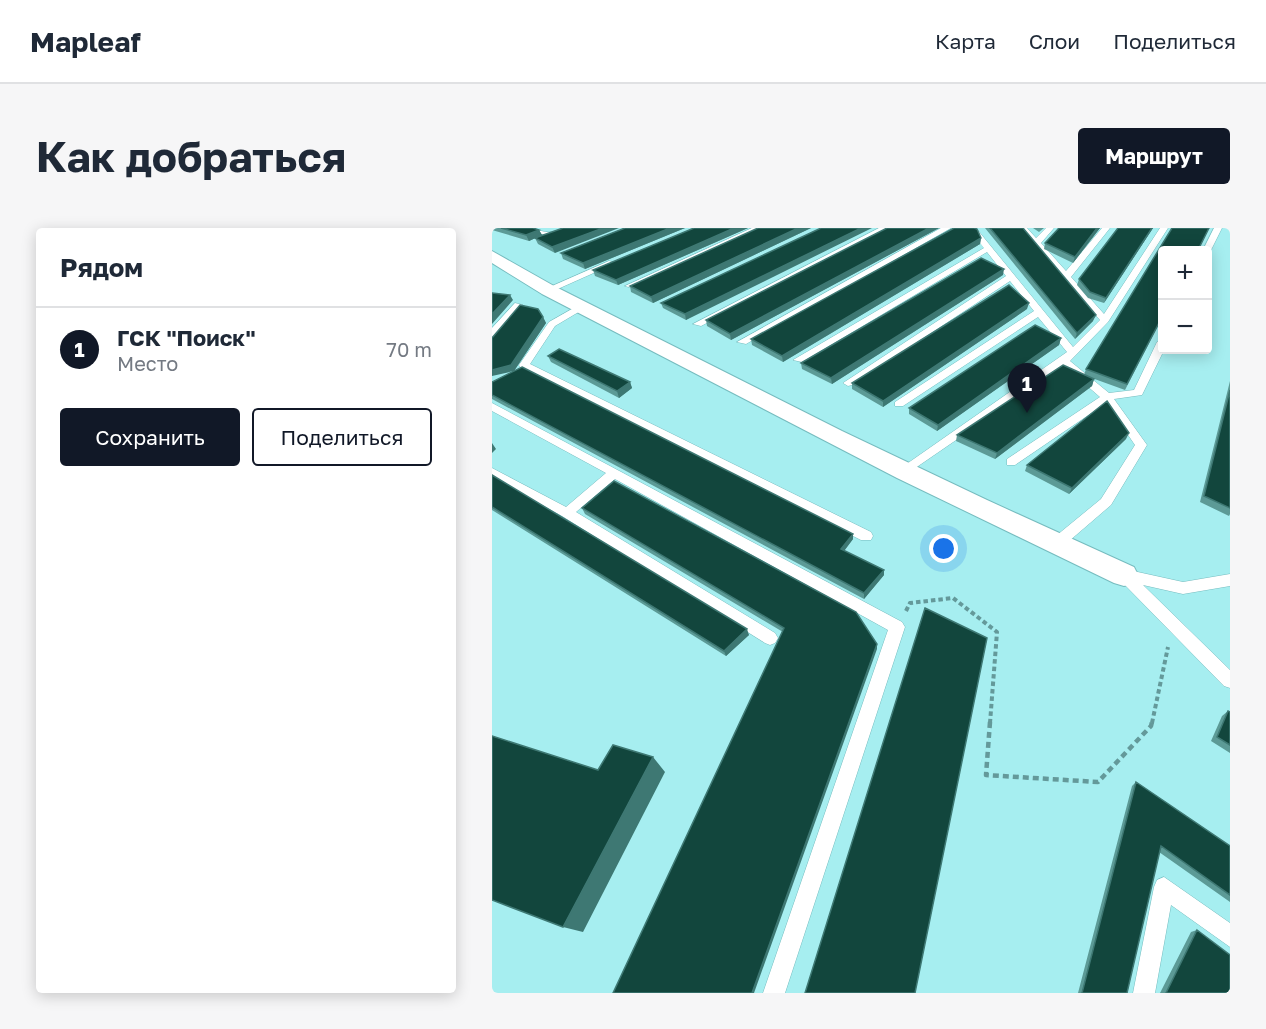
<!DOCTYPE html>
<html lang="ru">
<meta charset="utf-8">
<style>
body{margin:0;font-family:"Golos Text",sans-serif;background:#f6f6f7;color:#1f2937}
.controls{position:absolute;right:18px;top:18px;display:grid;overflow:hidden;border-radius:6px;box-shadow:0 3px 15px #0003}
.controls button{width:54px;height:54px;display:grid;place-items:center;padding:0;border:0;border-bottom:2px solid #e0e1e3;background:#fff;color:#1f2937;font:30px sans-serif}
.you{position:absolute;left:452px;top:321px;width:21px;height:21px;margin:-15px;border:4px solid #fff;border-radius:50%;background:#1a73e8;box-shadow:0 0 0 9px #1a73e833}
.badge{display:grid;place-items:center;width:39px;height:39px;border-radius:50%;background:#111827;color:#fff;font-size:20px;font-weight:700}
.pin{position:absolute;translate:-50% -50px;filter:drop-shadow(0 2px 3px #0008)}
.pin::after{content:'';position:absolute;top:32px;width:21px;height:18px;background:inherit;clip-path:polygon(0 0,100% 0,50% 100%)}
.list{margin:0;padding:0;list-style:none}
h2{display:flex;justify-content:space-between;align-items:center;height:78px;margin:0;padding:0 24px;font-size:26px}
h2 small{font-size:20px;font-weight:400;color:#747a83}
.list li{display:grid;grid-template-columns:39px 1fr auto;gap:18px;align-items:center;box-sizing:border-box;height:84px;padding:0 24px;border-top:2px solid #e0e1e3}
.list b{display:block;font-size:22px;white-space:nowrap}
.list p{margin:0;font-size:20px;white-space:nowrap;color:#747a83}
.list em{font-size:20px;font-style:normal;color:#747a83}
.actions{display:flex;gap:12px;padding:18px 24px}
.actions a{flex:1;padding:14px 0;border:2px solid #111827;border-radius:6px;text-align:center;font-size:21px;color:#111827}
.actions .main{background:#111827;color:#fff}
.map{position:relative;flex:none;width:738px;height:765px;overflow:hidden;border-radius:6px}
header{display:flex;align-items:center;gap:36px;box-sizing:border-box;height:84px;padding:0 30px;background:#fff;border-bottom:2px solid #e0e1e3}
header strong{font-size:28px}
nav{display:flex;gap:33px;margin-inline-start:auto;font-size:21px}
.intro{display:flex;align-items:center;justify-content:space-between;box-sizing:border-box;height:144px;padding:0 36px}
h1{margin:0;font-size:42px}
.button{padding:15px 27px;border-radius:6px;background:#111827;color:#fff;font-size:21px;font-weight:700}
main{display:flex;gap:36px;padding:0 36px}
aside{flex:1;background:#fff;border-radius:6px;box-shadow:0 3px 15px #0003}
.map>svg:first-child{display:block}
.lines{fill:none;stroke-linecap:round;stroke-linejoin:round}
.service-casing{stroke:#76bcbf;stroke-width:1}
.minor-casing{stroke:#76bcbf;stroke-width:2}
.path-far1{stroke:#64999a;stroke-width:4;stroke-dasharray:4.5 3;stroke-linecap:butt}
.path{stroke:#64999a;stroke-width:4.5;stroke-dasharray:6 4;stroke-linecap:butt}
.service{fill:#fff;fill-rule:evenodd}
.minor{fill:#fff;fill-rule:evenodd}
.wall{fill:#5c9a96}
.shaded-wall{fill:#3e7873}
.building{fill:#12463d;stroke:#3e7873;stroke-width:1.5}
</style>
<header>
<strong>Mapleaf</strong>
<nav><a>Карта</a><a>Слои</a><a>Поделиться</a></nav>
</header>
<div class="intro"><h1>Как добраться</h1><a class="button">Маршрут</a></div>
<main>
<aside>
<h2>Рядом<small></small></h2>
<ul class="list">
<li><span class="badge">1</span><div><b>ГСК &quot;Поиск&quot;</b><p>Место</p></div><em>70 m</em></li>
</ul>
<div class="actions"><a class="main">Сохранить</a><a>Поделиться</a></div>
</aside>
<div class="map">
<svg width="738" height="765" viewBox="0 0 738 765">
<rect width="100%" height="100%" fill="#a6eef0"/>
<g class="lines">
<!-- service casing -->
<g class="service-casing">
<path id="service" d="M33 0C42 0 52 5 59 4 67 3 72 0 80 0L58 9Z
M260 0H271L140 60 133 58Z
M387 0H397L209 98 201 96Z
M449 0H459L254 116 245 114Z
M476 0H484L581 119 608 92 527 0H535L544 10 554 0H562L549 15 574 43 610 0H618L579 49 612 86 668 0H676L616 94 578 133 617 165 642 162 665 114 670 111 672 122 650 167 622 171 655 217 619 277 569 320H559L557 316 559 312 609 271 643 217 614 175 523 237H515V231L608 169 572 138 416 245 412 246 406 242 575 124 546 89 411 178H403V174L542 83 518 53 360 157 356 158 351 155 514 48 495 24 310 134 301 132 492 20Z
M722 0H730L719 22 716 24 711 22Z
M117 33 124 35 59 64 51 62Z
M23 75 31 77 3 108 0 109V100Z
M87 77 95 79 63 98 38 136 379 304 381 308 379 312H369L28 139 27 137 57 94Z
M0 175 410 394 413 399 293 765H271L396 402 123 251 84 284 283 405 286 410 283 415 278 417 273 415 70 288 0 249V240L74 279 114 245 0 183Z
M632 341 691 354 738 346V358L691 366 651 357 738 442V460L732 458 627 351 625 347 627 343Z
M672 649 738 695V719L679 677 663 765H641L662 659 665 652Z"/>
</g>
<!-- minor casing -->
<g class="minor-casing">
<path id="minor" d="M0 23 62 58 350 203 495 272 642 339 646 347 642 355 632 358 622 355 405 250 50 66 0 35Z"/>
</g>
<!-- path-far1 -->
<path class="path-far1" d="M414 383 418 375 461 370 505 404 498 495
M660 495 676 419"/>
<!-- path -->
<path class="path" d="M498 494 494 547 606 554 659 498 660 494"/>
<!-- service -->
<use href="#service" class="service"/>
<!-- minor -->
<use href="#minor" class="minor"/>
</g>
<!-- wall -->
<path class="wall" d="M0 0H41L47 2 50 7 37 13 0 2Z
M71 0 63 25 46 16 43 10Z
M133 0H193L93 41 71 31 69 25Z
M202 0H256L126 57 103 48 101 42Z
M266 0H319L161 75 139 64 138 58Z
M329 0 194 92 171 80 169 75Z
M395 0H447L239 112 215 98 214 92Z
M493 0H531L601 93 583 111Z
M541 0H552L547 4Z
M567 0H608L581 35 552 21 553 15Z
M626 0H661L612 75 596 70 585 57 587 51Z
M489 10 488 16 291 134 260 117 259 111Z
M670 22V90L633 162 597 149 602 151 600 158 503 231 464 213 465 207 592 147 594 141Z
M511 47 340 156 310 141 309 135Z
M535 81 391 179 360 161V155Z
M51 89 54 95 22 143 361 306V311L352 323 392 342V347L372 371 0 171V154L21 143Z
M569 110 567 117 445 203 417 186V180Z
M56 128 138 154 140 160 127 170 59 134Z
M738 153V286L737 288 708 274Z
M634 211 577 266 533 243 535 237Z
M0 247 257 407 234 428 0 282Z
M90 280 385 416V421L291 404 93 286Z
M736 483 738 484V525L719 513 730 488Z
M644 554 738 618V674L667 624 635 765H586L640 558Z
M705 702 738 765H668L699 704Z"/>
<!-- shaded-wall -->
<path class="shaded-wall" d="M111 0H127L63 25 60 19Z
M178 0H193L93 41 91 35Z
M242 0H256L126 57 124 52Z
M306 0H319L161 75 159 69Z
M369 0H380L194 92 193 86Z
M437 0H447L239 112 238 106Z
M605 0H608L581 35 583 29Z
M660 0H661L612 75 614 70Z
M47 2 50 7 37 13 34 7Z
M489 10 488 16 291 134 290 128Z
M512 41 511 47 340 156 339 150Z
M18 67 21 72 0 96V86Z
M537 75 535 81 391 179V173Z
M604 87 601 93 583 111 585 105Z
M51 89 54 95 22 143 0 148V142Z
M569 110 567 117 445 203 446 197Z
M602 151 600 158 503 231 505 225Z
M138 154 140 160 127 170 125 163Z
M637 205 634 211 577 266 580 260Z
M0 215 4 221 0 225Z
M361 306V311L349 327V321Z
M392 342V347L372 371V365Z
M255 401 257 407 234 428 232 423Z
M385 416V421L262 765H260Z
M161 529 173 544 91 704 71 699Z"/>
<!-- building -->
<path class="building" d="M9 0H41L47 2 34 7Z
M71 0H111L60 19 43 10Z
M133 0H178L91 35 69 25Z
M202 0H242L124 52 101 42Z
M266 0H306L159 69 138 58Z
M329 0H369L193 86 169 75Z
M395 0H437L238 106 214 92Z
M462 0H482L485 1 489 10 290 128 259 111Z
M498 0H531L604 87 585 105Z
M567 0H605L583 29 553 15Z
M626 0H660L614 70 598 64 587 51Z
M680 0H717L706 22H670V89L635 156 594 141Z
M489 30 512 41 339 150 309 135Z
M517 57 537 75 391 173 360 155Z
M0 65 18 67 0 86Z
M28 77 46 81 51 89 19 137 0 142V110Z
M543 97 569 110 446 197 417 180Z
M67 121 138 154 125 163 56 128Z
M571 137 602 151 505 225 465 207Z
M30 139 361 306 349 321 392 342 372 365 0 167V154Z
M738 162V280L712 268Z
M615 173 637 205 580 260 535 237Z
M0 247 255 401 232 423 0 279Z
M122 253 364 384 385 416 260 765H121L292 400 90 280Z
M433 380 495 410 423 765H313Z
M736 483 738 484V517L725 509Z
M0 508 106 542 121 517 161 529 71 699 0 672Z
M644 554 738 618V667L669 618 635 765H590Z
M705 702 738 727V765H674Z"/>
</svg>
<div class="controls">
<button>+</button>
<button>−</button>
</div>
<div class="you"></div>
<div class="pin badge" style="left:535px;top:185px">1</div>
</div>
</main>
